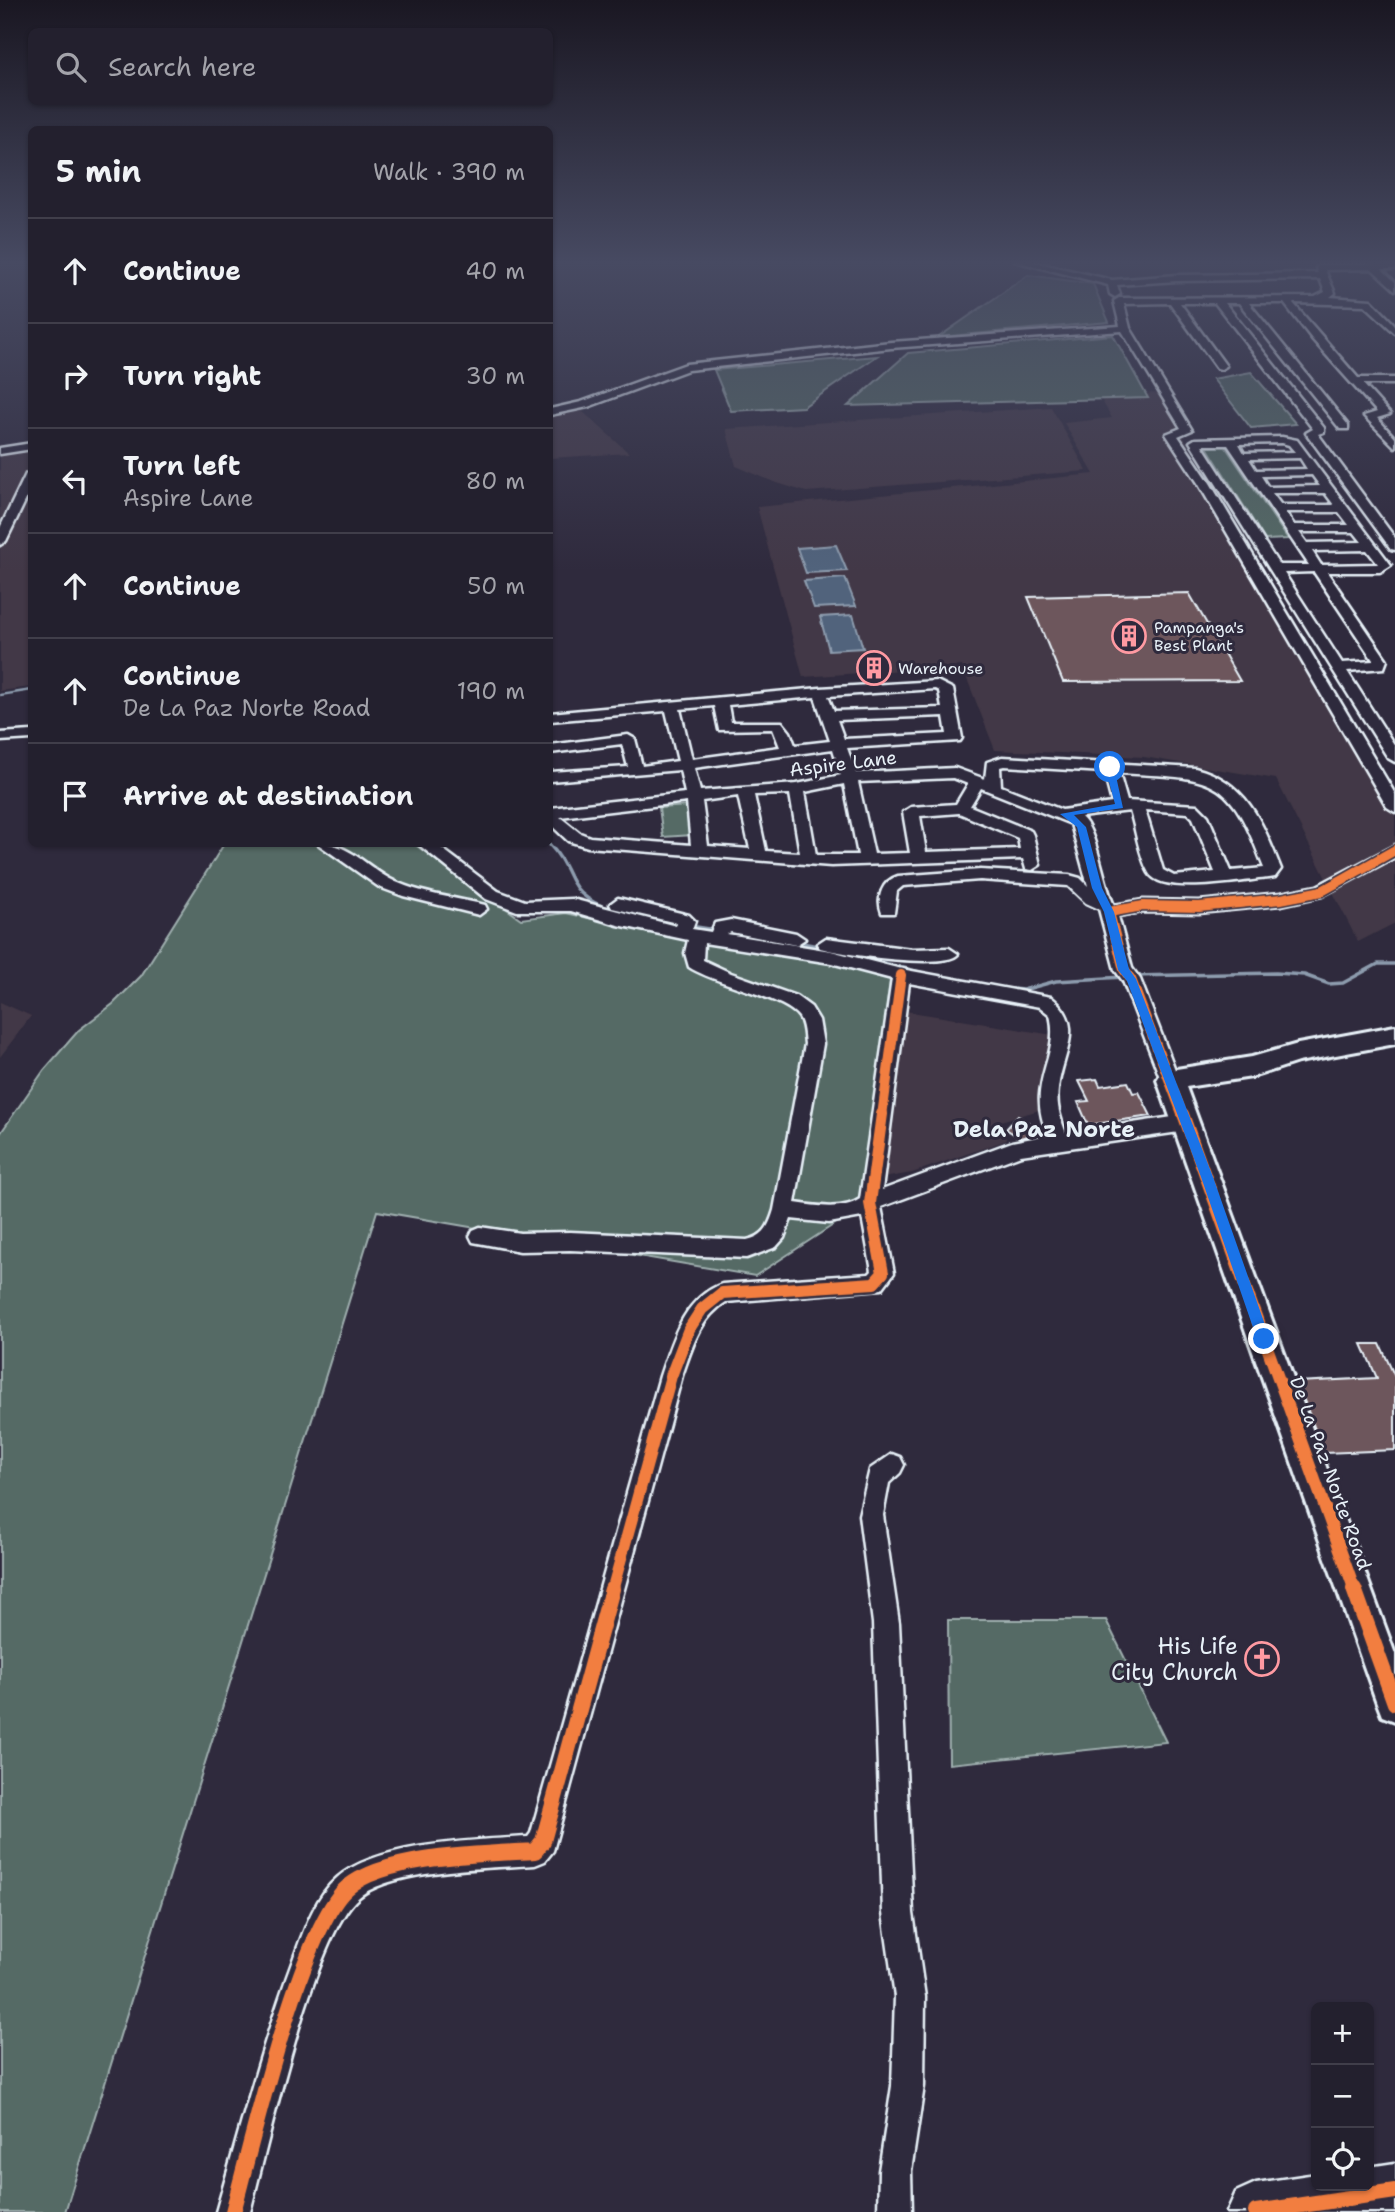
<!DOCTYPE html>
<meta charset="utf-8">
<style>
body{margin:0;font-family:"Shantell Sans",sans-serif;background:#2b2836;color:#f1f3f6}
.controls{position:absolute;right:21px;bottom:21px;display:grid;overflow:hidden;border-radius:10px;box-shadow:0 2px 5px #0004}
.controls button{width:63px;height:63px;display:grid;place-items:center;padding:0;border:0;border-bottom:2px solid #403e4a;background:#23202e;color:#f1f3f6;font:35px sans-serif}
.stop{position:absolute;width:21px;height:21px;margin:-16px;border:5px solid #1a73e8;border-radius:50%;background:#fff}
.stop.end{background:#1a73e8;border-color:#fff;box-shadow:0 2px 7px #0008}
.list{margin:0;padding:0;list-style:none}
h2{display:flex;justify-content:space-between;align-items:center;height:91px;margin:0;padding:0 28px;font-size:30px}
h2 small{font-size:23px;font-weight:400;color:#a3a3aa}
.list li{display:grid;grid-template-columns:46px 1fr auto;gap:21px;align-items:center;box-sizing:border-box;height:105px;padding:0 28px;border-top:2px solid #403e4a}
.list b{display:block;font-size:26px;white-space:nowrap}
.list p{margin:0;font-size:23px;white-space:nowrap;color:#a3a3aa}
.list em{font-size:23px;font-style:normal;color:#a3a3aa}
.icon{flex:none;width:38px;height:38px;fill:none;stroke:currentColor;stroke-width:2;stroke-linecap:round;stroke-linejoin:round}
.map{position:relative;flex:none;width:1395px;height:2212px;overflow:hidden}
.search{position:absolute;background:#23202e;box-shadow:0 2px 5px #0004;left:28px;top:28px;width:525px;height:77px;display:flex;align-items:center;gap:18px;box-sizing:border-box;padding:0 24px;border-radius:10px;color:#a3a3aa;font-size:26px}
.panel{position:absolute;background:#23202e;box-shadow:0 2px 5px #0004;left:28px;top:126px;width:525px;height:721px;border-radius:10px}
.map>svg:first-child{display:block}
.built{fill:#423846}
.green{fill:#556a65;stroke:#9eaeae;stroke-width:2}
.water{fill:#51637c;stroke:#8d9cae;stroke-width:2}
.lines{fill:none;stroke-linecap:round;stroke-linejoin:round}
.stream-far1{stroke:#8d9cae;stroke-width:2.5}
.stream{stroke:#8d9cae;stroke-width:3.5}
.building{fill:#6d575c;stroke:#e8f1f8;stroke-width:2}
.street-casing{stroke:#e8f1f8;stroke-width:5}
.secondary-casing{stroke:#e8f1f8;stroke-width:6}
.highway-casing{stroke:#e8f1f8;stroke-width:5}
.street{fill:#2f2a3d;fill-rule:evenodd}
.secondary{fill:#2f2a3d;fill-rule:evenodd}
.highway{fill:#2f2a3d;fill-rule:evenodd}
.cycleway-far2-casing{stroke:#2f2a3d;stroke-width:13}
.cycleway-far1-casing{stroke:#2f2a3d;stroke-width:17}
.cycleway-casing{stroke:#2f2a3d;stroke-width:20}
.cycleway-far2{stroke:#f27e40;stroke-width:10}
.cycleway-far1{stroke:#f27e40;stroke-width:12}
.cycleway{stroke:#f27e40;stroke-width:16}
.route{fill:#1a73e8}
.labels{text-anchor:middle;stroke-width:6;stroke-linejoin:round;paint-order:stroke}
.far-poi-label{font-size:16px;fill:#e8f1f8;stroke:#2f2a3d;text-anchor:start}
.street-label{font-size:19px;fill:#e8f1f8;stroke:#2f2a3d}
.quarter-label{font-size:23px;font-weight:bold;fill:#e8f1f8;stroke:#2f2a3d}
.near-poi-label{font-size:23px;fill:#e8f1f8;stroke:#2f2a3d;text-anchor:end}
</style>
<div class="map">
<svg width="1395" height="2212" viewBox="0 0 1395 2212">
<rect width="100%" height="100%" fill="#2f2a3d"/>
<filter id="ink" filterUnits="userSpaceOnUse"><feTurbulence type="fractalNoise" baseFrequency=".0143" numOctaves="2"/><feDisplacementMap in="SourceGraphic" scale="14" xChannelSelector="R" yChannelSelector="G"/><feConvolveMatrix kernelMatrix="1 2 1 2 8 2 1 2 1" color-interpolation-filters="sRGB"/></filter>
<g filter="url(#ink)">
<!-- built -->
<path class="built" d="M1161 393 1270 602 1395 799V923L1358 942 1276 779 1144 757 995 750 962 666 803 677 757 507 1094 474 1064 423 1112 418 1099 396Z
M1051 407 1087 471 806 492 774 482 736 466 726 429Z
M582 411 629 453 550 458V413Z
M31 451V687L0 691V454Z
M0 1002 31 1016 0 1057Z
M899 1010 1053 1035 1043 1109 997 1122 1007 1140 912 1173 877 1179Z"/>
<!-- green -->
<path class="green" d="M1028 275 1093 284 1109 322 939 337Z
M1113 335 1148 398 848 406 908 353Z
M877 356 803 407 731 411 714 370Z
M1251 372 1296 424 1251 428 1213 379Z
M1225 446 1288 539 1265 540 1207 447Z
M688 806 693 835 663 837 659 808Z
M224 844H414L521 919 566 913 705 944 831 963 890 979 864 1205 755 1276 377 1211 65 2212H0V1134L44 1070 79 1030 113 1004 141 976Z
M948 1620H1106L1166 1742 949 1764Z"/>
<!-- water -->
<path class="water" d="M836 545 847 571 806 573 797 548Z
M845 578 856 606 814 608 804 581Z
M853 615 863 648 829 650 820 617Z"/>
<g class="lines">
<!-- stream-far1 -->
<path class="stream-far1" d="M0 695 32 690"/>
<!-- stream -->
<path class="stream" d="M549 844C560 855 565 867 572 881 585 906 613 909 637 916
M655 921 681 925
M690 926 716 930
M797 942 823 947
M845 953 935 976
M1133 976 1276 973 1304 975 1329 984 1343 983 1378 964H1395
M1001 988 1023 990 1056 981 1124 977"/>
</g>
<!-- building -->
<path class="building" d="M1189 593 1240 681 1063 682 1028 597Z
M1097 1079 1100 1086 1128 1082 1133 1093 1139 1092 1151 1116 1088 1125 1078 1102 1089 1101 1079 1081Z
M1018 1116 1038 1128 1032 1135 1020 1138 1006 1129Z
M1362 1344H1380L1395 1377V1450L1324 1453 1297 1382 1377 1378Z"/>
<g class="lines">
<!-- street casing -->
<g class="street-casing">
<path id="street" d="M1015 261H1030L1112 280 1177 275 1318 273 1316 268 1320 265 1395 263V269H1382L1395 282V290L1372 269 1325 270 1335 293 1330 297 1371 300 1395 325V333L1365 305 1293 303 1358 378H1395V384H1363L1390 414 1377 418 1395 438V447L1364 416 1377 412 1312 339 1284 303H1249L1348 425V429H1340L1239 303H1225L1324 428V432L1318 434 1395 538V550L1391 549 1306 433 1313 429 1215 303H1180L1226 366 1221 369 1217 368 1170 303 1124 304 1130 328 1192 430 1178 436 1210 483 1395 794V812L1387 807 1198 483 1166 434 1181 428 1122 331 891 348 688 370 588 407 550 415V409L581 402 686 364 891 342 1120 326 1114 301 1119 298 1315 297 1325 292 1320 279 1177 281 1117 285 1120 294 1115 297 1110 294 1108 285Z
M1282 437 1297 440 1391 565 1380 572H1327L1387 660 1384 668 1347 671 1395 746V762L1388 758 1190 442 1195 439ZM1282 443 1289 445 1295 452 1244 453 1239 444ZM1202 445H1228L1309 565H1279ZM1300 458 1307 469 1256 470 1249 459ZM1312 475 1320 486 1268 487 1261 476ZM1272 493H1325L1334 505H1281ZM1285 512H1339L1349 525H1294ZM1299 532H1354L1362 542 1307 543ZM1367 550 1378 564 1321 565 1312 551ZM1314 572 1373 660V661L1342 663 1284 573Z
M32 443V449L0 454V448Z
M32 471V487L6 541 0 545V528L26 474Z
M937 681 953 689 962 738 960 741 847 748 856 773 955 768 985 779 987 762 1002 757 1195 768C1247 781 1263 824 1281 869L1275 877 1269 878C1244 880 1162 896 1149 873 1139 856 1136 830 1130 811L1081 817C1097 830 1103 883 1114 905L1143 900 1199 901 1281 893 1317 886 1395 845V857L1322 896 1281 905 1199 913 1143 912 1118 916 1132 968 1140 979 1179 1080 1177 1085H1163L1161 1080 1123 981 1115 970 1099 909 1086 903 1068 886 980 880 903 886 897 891 894 913H882C876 898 882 881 898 876L980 870 1069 875 1080 878 1088 886 1071 824 981 788 970 806 1031 831 1033 835 1040 865 1032 870 1026 869 1023 859 831 866 588 847 568 841 550 824V808L685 793 680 770 550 781V772L628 767 622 744 550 753V745L628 735 635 739 642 766 678 761 666 711 550 721V713L820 688ZM935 689 939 691 942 708 834 711 828 696ZM815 697 830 741 795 745 790 732 782 722H731L728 705ZM714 706 719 730 773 729 780 747 692 759 680 709ZM944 716 947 734 844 739 837 720ZM833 749 841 775 797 784 700 791 694 768ZM1004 766 1104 772 1112 803 1062 810 1001 786 1000 767ZM1119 773C1214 779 1229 773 1264 868L1231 871 1208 816 1197 805 1127 801ZM953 778 968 784 956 804 911 807 903 812 910 853 874 854 858 782ZM844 784 858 855H816L805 792ZM790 794 800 853 766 851 754 795ZM738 796 750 849 708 846 702 801ZM687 802 691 845 590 837 580 833 560 817ZM1145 810 1188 813 1193 818 1215 872 1174 876 1163 870ZM959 813 1018 838 1020 849 926 852 920 816Z
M32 731V739L0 741V733Z
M318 844C346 841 366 866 390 879 418 894 454 897 485 905L487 909 479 915 403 896 379 887Z
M418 844H436L498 891 525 901 572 899 676 926 677 923 612 908 610 904 618 898 689 915 695 921 692 929 711 932 715 923 731 920 796 933 805 939 796 945 731 932 727 934 831 951 901 969 1051 997C1087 1025 1062 1053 1058 1089 1056 1105 1060 1118 1066 1133L1186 1115 1193 1118 1196 1123 1193 1128 1186 1131 1021 1155 881 1207 894 1273 882 1289 726 1302C699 1319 692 1348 682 1376L553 1851 545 1861 535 1865C490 1868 393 1869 359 1897 314 1934 267 2148 250 2212H216C241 2126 263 2040 294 1957 304 1930 315 1897 337 1878 376 1843 477 1840 528 1837L531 1833 660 1376C672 1341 683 1298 722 1284L869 1274 872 1271 862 1217 829 1223 791 1219 784 1238 776 1247 747 1258 570 1250 520 1251 473 1242 470 1236 473 1230 480 1227 520 1233 570 1232 747 1240C765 1236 769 1226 774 1210L805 1044C804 1035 804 1025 799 1017 785 997 714 984 689 967L685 953 688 940 618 925 571 911H517L486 899ZM704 943 831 963 892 979 860 1199C842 1211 817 1206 795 1203L823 1044 819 1020 811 1007 796 996 731 973 703 960ZM909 983 1040 1007 1050 1015C1061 1058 1024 1083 1048 1135L1012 1142 882 1190Z
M826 938 912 949 949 948 958 954C946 970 841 954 820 948L817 944Z
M892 1454 900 1457 904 1465 900 1473 889 1483 883 1515 899 1623 913 1913 925 1997 924 2086 911 2171 912 2212H878L879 2171 892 2086 895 1997 883 1913 873 1623 859 1515 870 1469Z"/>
</g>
<!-- secondary casing -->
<g class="secondary-casing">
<path id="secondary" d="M1395 1026V1044L1298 1062 1252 1077 1186 1087 1395 1654V1721L1382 1716 1377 1703 1157 1080 1161 1073 1170 1070 1252 1057 1298 1044Z"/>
</g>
<!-- highway casing -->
<g class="highway-casing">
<path id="highway" d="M1395 2163V2212H1227L1236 2192 1256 2183 1316 2174V2186H1369V2167Z"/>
</g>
<!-- street -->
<use href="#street" class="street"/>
<!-- secondary -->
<use href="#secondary" class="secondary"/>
<!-- highway -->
<use href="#highway" class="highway"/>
<!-- cycleway-far2 casing -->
<g class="cycleway-far2-casing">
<path id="cycleway-far2" d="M882 1116 901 975
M1183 1116 1131 979 1124 970 1109 912 1143 906 1199 907 1281 899 1322 891 1395 850"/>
</g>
<!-- cycleway-far1 casing -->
<g class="cycleway-far1-casing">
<path id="cycleway-far1" d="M1183 1114 1355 1591
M612 1591 671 1376 689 1329 702 1309 722 1293 874 1283 883 1273 870 1203 882 1114"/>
</g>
<!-- cycleway casing -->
<g class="cycleway-casing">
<path id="cycleway" d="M1354 1589 1395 1703
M233 2212C251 2146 301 1926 348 1887 387 1855 486 1854 535 1851L543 1841 612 1589
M1256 2212 1395 2191"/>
</g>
<!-- cycleway-far2 -->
<use href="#cycleway-far2" class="cycleway-far2"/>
<!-- cycleway-far1 -->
<use href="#cycleway-far1" class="cycleway-far1"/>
<!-- cycleway -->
<use href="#cycleway" class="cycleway"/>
</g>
</g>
<!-- sky -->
<linearGradient id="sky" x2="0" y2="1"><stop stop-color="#1a1722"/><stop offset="0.46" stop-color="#474a62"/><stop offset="1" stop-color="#474a62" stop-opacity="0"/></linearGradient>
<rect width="1395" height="571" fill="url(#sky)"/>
<!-- route -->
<path class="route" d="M1110 765 1114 767 1123 808 1074 815 1086 827 1102 888 1114 912 1129 969 1136 979 1213 1177 1270 1339 1264 1345 1257 1339 1201 1177 1127 981 1118 970 1104 912 1092 888 1077 827 1060 814 1115 804 1105 767Z"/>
<!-- icons -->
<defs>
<g id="building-ring" transform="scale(1.75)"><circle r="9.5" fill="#2f2a3d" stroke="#ff9aa2" stroke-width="1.5"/><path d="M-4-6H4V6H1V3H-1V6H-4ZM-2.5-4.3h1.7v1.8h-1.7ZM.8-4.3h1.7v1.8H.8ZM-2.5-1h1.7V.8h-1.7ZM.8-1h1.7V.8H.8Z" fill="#ff9aa2"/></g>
<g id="church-ring" transform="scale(1.75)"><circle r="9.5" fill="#2f2a3d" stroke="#ff9aa2" stroke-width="1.5"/><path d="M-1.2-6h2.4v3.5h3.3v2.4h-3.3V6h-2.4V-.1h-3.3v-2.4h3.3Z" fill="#ff9aa2"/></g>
</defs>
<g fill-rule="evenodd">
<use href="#building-ring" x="1129" y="636"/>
<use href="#building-ring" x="874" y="668"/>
<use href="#church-ring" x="1262" y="1659"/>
</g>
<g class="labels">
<!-- far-poi labels -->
<g class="far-poi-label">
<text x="1154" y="633">Pampanga's<tspan x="1154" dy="18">Best Plant</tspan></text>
<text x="898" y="674">Warehouse</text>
</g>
<!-- street labels -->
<g class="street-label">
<text transform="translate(843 763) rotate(-7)" y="7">Aspire Lane</text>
<text transform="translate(1331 1473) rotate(70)" y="7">De La Paz Norte Road</text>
</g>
<!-- quarter labels -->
<g class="quarter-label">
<text x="1044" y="1137">Dela Paz Norte</text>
</g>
<!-- near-poi labels -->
<g class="near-poi-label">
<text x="1238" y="1654">His Life<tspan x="1238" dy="26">City Church</tspan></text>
</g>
</g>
</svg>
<div class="controls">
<button>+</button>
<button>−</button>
<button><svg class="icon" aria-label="locate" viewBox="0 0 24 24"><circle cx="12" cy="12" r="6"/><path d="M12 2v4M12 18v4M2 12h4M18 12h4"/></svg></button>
</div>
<div class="stop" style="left:1110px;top:767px"></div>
<div class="stop end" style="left:1264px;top:1339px"></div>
<div class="search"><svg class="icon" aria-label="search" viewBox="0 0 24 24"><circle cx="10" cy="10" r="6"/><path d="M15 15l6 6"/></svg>Search here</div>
<section class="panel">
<h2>5 min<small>Walk · 390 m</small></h2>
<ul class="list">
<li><svg class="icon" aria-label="ahead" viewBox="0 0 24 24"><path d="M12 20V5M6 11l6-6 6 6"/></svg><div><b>Continue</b></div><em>40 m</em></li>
<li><svg class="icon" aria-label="right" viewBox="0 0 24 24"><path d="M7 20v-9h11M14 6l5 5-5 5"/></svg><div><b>Turn right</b></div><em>30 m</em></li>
<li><svg class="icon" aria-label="left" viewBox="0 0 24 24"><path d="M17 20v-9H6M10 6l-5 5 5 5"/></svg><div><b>Turn left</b><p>Aspire Lane</p></div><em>80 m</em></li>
<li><svg class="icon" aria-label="ahead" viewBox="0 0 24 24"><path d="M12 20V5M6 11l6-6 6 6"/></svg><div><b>Continue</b></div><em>50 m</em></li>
<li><svg class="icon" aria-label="ahead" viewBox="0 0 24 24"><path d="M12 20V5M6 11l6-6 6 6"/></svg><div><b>Continue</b><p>De La Paz Norte Road</p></div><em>190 m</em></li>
<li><svg class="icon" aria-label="arrive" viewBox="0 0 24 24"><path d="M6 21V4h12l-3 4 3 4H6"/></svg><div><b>Arrive at destination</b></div></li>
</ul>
</section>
</div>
